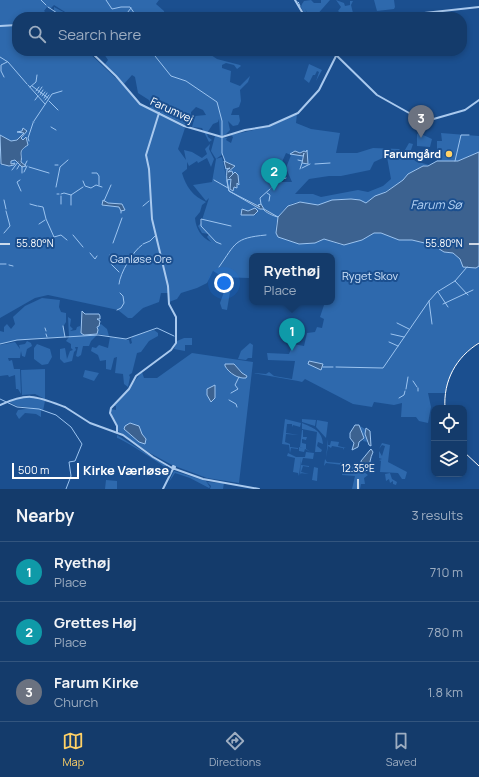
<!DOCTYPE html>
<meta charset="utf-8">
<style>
body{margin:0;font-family:Manrope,sans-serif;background:#1d4271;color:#f1f3f6}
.controls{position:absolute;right:12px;bottom:12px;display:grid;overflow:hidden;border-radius:8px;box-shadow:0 2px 6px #0003}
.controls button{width:36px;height:36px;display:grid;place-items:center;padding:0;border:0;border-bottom:1px solid #33557e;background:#143b6b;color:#f1f3f6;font:20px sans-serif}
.scale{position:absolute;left:12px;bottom:10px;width:67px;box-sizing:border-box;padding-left:4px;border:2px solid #fff;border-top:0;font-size:11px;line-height:14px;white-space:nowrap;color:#fff;-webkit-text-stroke:3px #1b4f8f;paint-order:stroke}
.you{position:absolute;left:224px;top:283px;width:14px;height:14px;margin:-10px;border:3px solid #fff;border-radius:50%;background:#1a73e8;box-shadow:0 0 0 6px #1a73e833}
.badge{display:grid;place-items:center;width:26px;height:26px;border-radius:50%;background:#ffd166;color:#fff;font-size:13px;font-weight:700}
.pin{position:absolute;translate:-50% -33px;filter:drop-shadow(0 1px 2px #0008)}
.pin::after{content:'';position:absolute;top:21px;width:14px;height:12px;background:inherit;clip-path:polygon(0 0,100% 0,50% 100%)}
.popup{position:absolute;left:249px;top:253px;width:86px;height:52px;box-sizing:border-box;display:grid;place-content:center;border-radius:8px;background:#143b6b;filter:drop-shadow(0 1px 3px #0005);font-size:13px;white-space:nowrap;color:#9dadc1}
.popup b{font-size:15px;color:#f1f3f6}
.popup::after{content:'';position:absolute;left:50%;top:100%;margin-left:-8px;border:8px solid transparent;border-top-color:#143b6b}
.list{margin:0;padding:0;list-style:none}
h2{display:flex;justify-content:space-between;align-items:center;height:52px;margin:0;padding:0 16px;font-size:17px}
h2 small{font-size:13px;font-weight:400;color:#9dadc1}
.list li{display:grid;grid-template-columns:26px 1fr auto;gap:12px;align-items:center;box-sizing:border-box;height:60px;padding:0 16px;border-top:1px solid #33557e}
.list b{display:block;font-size:15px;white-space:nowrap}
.list p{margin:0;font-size:13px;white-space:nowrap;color:#9dadc1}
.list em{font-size:13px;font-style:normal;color:#9dadc1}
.icon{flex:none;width:22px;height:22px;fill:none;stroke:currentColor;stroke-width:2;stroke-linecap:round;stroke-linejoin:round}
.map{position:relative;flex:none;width:479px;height:489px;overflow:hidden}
.search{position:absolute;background:#143b6b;box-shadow:0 2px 6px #0003;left:12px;right:12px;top:12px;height:44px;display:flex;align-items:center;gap:10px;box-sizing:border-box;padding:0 14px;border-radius:16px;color:#9dadc1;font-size:15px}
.sheet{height:232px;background:#143b6b}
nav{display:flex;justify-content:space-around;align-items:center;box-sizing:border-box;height:56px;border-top:1px solid #33557e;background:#143b6b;font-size:11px;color:#9dadc1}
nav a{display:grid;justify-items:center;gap:2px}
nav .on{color:#ffd166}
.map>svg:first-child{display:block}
.green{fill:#2e69ad;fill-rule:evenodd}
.water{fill:#3c6290;stroke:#9cc4f0}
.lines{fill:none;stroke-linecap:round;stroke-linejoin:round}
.stream{stroke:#9cc4f0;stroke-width:1}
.tertiary{stroke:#a9c9ee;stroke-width:2}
.tram{stroke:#fff;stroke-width:1}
.ticks{fill:none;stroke:#fff;stroke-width:1.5}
.poi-dot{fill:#ffd166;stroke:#1b4f8f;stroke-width:1.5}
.labels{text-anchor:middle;stroke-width:4;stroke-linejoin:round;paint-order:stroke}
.street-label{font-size:11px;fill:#fff;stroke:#1b4f8f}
.poi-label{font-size:11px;font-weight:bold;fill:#fff;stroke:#1b4f8f;text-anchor:end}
.park-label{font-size:11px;fill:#cfe3fa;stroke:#1b4f8f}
.water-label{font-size:12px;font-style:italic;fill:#b5d3f5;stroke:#1b4f8f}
.quarter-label{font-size:13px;font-weight:bold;fill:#fff;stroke:#1b4f8f}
.ticks-label{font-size:10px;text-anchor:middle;fill:#fff;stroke:#1b4f8f;stroke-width:4;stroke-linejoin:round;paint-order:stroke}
</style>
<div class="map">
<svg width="479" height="489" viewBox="0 0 479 489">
<rect width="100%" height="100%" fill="#1b4f8f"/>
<!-- green -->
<path class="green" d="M0 0H159L156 4 164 11 165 17H111L109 15 106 16 107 17H94L96 14 92 12 90 17H73L54 5 50 9 47 7 44 11 50 16 53 12 60 17H47L32 13 29 17H17V51H87L123 85 139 104 185 128 178 149 186 160 184 150 192 152 202 158 207 154 205 149 210 144 209 149 214 159 211 167 207 158 198 163 197 161 189 166 187 162V169L182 173C186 187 193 196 206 202L202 205 200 212 195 218C196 229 201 237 211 242L207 237 209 234 202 233 198 226 201 223 209 198 206 201 193 185 212 182 216 159 222 157 227 181 223 154 216 159 211 151 215 136 227 138 226 140 231 143 233 137 231 135 271 126 297 114 296 123 311 129 340 133 336 153H357L373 148 399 149 401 151 393 154 392 152 388 153 389 155 374 162 370 170 341 176H329L309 179 295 194H313L321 197 358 190 368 192 383 186 391 179 387 157 400 153 399 155 407 159 402 155 409 143 413 144 410 153 415 161 429 165C416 166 408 176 398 184 387 191 376 196 366 203 356 198 341 198 330 201 326 202 322 205 318 205 312 205 305 202 300 202 285 202 274 220 276 232 293 242 305 248 324 239L341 245 362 240 374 233 381 232 399 240H412L433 245 444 252 453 253 472 267 479 266V342C460 355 450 371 445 393H428L431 407 428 423 419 421 416 417H401L402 403 394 405 374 402 372 407 353 404 305 379 302 382 298 381 253 373 266 374 269 372 274 376 292 379 295 361 268 360 267 353 289 354 293 344 304 346 307 333 315 332 317 327 322 328 324 319 320 317 325 302H332V256H252V287L249 278 218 277V274L213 271 207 283 197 288 181 293 177 299 169 302 168 293H161L159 302 143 308 132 318H128L118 310 48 295 35 298 0 318V163L1 165 10 166 12 165 11 161 15 160 22 166 25 165 21 162C23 154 19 151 28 145L26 136 23 140 21 138 11 141 0 135ZM286 153 291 155 286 168 292 182H273ZM225 161 235 166 227 172H230L232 176 228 180 227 170 230 168 225 165ZM236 173V180L239 185 237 183V188L234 187 233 191 230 189 231 179ZM255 208 258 211 255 215 241 214 242 210 248 211Z
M311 0 314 3H321V0H330L315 17H310L305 9 309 17H306L301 7 302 4 304 7 302 4 304 1Z
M336 0 344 3 345 6 350 5V1H353L351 5 353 13 345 17 338 11 341 7Z
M374 0H394L395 7 394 9 377 11Z
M54 7 73 17H63L54 11Z
M102 51 128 53 198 51 207 54V56L211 55 217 59 240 65 241 66 237 69 234 65 226 63 222 65V68L231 71 230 82 240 86 250 76 248 82 240 90 241 101 239 107 233 109 231 115H239L240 121 238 125 233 126 228 121 230 130 225 135 220 136 219 119 218 122 213 124 207 133 208 137 212 140 209 142 202 128 192 127 195 116 206 115 203 110 196 107 191 112V122L187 120 185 125 150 108 149 100 138 93 135 77 132 75 124 84 105 64 108 60Z
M309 64 322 70 316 81 319 72 317 71 315 75H313L309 83 304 79Z
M421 132V134L432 139 430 147 417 146V134Z
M441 133 479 136V152L458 161H437V141H442Z
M216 285 231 286 227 310 222 309 220 303 224 292Z
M42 298 60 300 59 307 61 312 66 313V322L63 327 65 337 17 340 0 344V331L4 332V327L7 324 11 329 15 324 13 317 14 316 25 306Z
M68 317 71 319 70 326 73 329 70 331 76 330 77 327 80 326 81 333 84 335H97L91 341 89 346H83L81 355 78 357 76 356 78 347H75L76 350 74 352 72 361 64 363 60 359V349L65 348 67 359 70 351 73 350 71 348V344L66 341 69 337Z
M101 324 107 329 109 336 98 334V326Z
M154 330 158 333V336L149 341 141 352 137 353 132 373 129 375 130 377 128 387 124 384 123 374 115 373 117 357 114 358 111 370 106 369V360L100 361 98 355 91 351 92 347 96 348 99 345 108 348 110 337 129 340 130 344 132 343 131 339 133 336Z
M184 338H192V345H185V351L174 349 177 341Z
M27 341 31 343 32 346 27 349 25 357 22 356 21 351 20 358H8L9 361 12 360 14 369H20L21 394 18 389H16L15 375 9 377 8 375 0 376V345L15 342 20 349 19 345 25 344Z
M250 343 253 345 252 358H248L246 360 238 359 241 351Z
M37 344 50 349 52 357 48 364 42 365 34 359V348Z
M192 353 253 362 239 483 207 478 172 465 148 452 118 431C118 422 110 417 111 409L116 410V406H114L142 372 144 378H157Z
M45 369V399L35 394 22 395 21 370Z
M85 370 99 373 94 381 83 377Z
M24 396H33L45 401 43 411 41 410V417L36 414 25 413 19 419 16 414 18 410 32 408 17 406 9 402Z
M285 419 301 423 300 427 293 425 292 427V424H287L286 433 299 435 286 434 285 442 290 444V447L298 448V449L291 448 290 453 289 445 282 444Z
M302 419 316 420 315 426 302 422Z
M317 420 328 422 326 438 316 427Z
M302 423C313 428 322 430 323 444L318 442 317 446 322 450 321 452H315L317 432 302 429Z
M360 426 365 429 368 442 363 441 364 438 360 432Z
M302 430H303V437H307L306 440 302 439V443L306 444V449L311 452 305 449 304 452 299 451V447L303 448 300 447Z
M117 435 168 467 169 471 165 474V467C156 461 121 438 117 438Z
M328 439V445H330L331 441 339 442 338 446 346 448H344L343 450V448L332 446 331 448 328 446 326 458Z
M382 443 390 445 388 462 407 472 405 479H402L398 473 380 472 381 461 379 460 382 459 379 458V451L382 456 385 446 382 445 379 449Z
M306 452 314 453 313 459 303 458 301 465 309 466V467L303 466 301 472 309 474 300 473V476L301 458 299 476 298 473 293 472 295 458 287 456 288 453 296 457H305Z
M325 459 327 462 340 463 341 462V463C350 465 360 469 368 475L364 478 365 484H361L360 489H352L355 476 342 475 343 465 326 463 324 466Z
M314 467 318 468 317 481 312 480Z
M174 471 206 481 210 487 209 488 190 478 175 473 169 482Z
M390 473 392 479 397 482 396 485 393 484V481L390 483 389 479 386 481 385 474Z
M106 480 117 481V489H105Z
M207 482 224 483 223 489H210L211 486Z"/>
<!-- water -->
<path class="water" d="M23 128 27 131 21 138 23 140 26 137 28 145C17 152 23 153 21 162L26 166 22 167 15 160 11 161V164L15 163 14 165 9 166 1 164 0 135 11 141 17 140 24 133 17 132 22 131Z
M307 150 308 164 302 163 304 153 303 156 290 154 295 151 300 153 304 151 306 152Z
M479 152V266L476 268 463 267 460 259 453 253 444 252 433 245 412 240H399L381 233H374L362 240 344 245 324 239 315 243 299 244 278 237 276 233 278 217C273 216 265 212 263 209H260L229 191C227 184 226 177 227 170L230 168 226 169 224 161 235 166 228 172 232 171 233 174 229 178 235 172 238 175 239 185 237 183V188L234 187 233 191 230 189 231 179 227 180 229 191 260 207 258 205 261 204 264 209 278 217 288 206 300 202 318 205 332 200 351 199 360 200 366 203 375 196 386 192 403 180 408 174 423 166H428L437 161H458Z
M103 200 108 203 122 204 125 210 121 211 119 207 102 205Z
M255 208 258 211 254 215H241L242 209 248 211Z
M82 311 85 314H99L100 316V319H97L100 321 99 326 97 327 98 330 97 334 84 335 81 333Z
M309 361 323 364 321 370 308 364Z
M234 364 242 373 247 376 246 378C238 379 229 373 225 366V364Z
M215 385V398L211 402 207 395V389Z
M130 423 139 426 142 434 146 439 145 444 139 442 124 429 125 426Z
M355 425H359L364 438 359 442 358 447 352 450 354 443 350 438V433Z
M366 428 370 431 371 446 369 445 365 434Z
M370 450 371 449 373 452C370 458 370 464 368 470L365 471 362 469 361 461Z"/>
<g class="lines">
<!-- stream -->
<path class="stream" d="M41 0 46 5
M106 0 112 9 121 7H130L137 17
M298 2 299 3
M299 4 300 6
M48 7 63 17
M124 17 131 8
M119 51 123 53 140 51
M151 51 171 76 186 81 217 102 222 121V153L225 161
M0 57 8 62 27 84
M4 77 1 71V65L7 62
M28 85 45 104
M32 86 48 98
M30 87 36 82 37 75
M36 91 39 87
M38 93 42 87
M40 95 43 90
M42 96 45 92
M44 98 47 93
M35 100 38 96
M45 100 49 95
M49 101 58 110
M34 121 52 94 62 91
M33 122H34
M51 127 56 130
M29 141 28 138 33 123
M298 160 302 161
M455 161 461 135H469
M315 164 330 163
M25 165 27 161
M55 165H58
M29 167 49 173
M302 168 310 164
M17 169 20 164
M300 169 302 163
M12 170 18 162
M24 172 27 166
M22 173V166
M92 173H97L99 176V185
M20 180 17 182 21 191
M214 180 228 188
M83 181 85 186 91 188 96 185 102 187
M56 187 60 167 68 160
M272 187 277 181 286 178
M267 193 270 195 269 201
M57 194H59
M61 194 64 193 71 195
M61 196V204
M4 200 6 209
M104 201 111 185
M30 204 37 206
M261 204 260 198 270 189
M71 205V195L83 187
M38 206 43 207 46 219 54 237 61 235 67 240
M143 206 149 201
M121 213V211
M39 224 45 220
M4 233 10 226 6 211
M73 235 83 247
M113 243 122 218
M143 244 150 241 155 236
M221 244 216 242 201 226V219L231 226
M90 253 95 259 97 256
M110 255 111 264 119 272
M0 264H6
M9 265 13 266
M219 267C236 243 234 238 266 235
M455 281 468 295
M119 284C120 273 133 251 142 245
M219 287 224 292
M438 292 448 307
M429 301 432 324
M443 304 473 290
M117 310 121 308 124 303 123 296 120 293
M397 323 409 329
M63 326 65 337
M45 328 46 331
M46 334 47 337
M391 334 404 337
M389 342 398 346
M0 344 17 340 98 335 126 339 157 328 174 336
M323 367H333
M336 367 383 368 429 301 437 292 455 281 467 267
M413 381 417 387
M418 388V391
M406 389 408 377
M231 393 238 389 235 385 239 377
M399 398 404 395 405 391
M0 399 17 407 39 409 56 415 71 427 82 444 75 461 69 462 71 476 66 489
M229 400 236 404 237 407"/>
<!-- tertiary -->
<path class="tertiary" d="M295 0 305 17
M388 17 479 7
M0 26 17 25
M90 51 116 76 140 104 184 126 222 137 245 130 269 126 298 113 319 90 336 56
M332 51 377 95 418 118 430 120 465 110 479 100
M336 54 338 51
M0 405C29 392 36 396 65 407
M65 407 90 423 123 435 153 457 172 468
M117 433V426L110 413 111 408 129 389 136 376 171 350 176 343V317L169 304 168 286 152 219 149 169 146 155 159 113
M173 466 175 467 174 469 172 468Z
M175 469 203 479 259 489
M163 489 173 469"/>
<!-- tram -->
<path class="tram" d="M445 408C443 381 456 357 479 343
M464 452 479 466"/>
</g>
<!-- ticks -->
<path class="ticks" d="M0 244H10M469 244H479M358 479V489"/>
<!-- markers -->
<circle class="poi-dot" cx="449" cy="154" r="4"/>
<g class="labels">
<!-- street labels -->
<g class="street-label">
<text transform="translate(172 110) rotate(25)" y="4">Farumvej</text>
</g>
<!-- poi labels -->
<g class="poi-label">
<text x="441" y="158">Farumgård</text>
</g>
<!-- park labels -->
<g class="park-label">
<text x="141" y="263">Ganløse Ore</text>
<text x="370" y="280">Ryget Skov</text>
</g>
<!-- water labels -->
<g class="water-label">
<text x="436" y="209">Farum Sø</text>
</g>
<!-- quarter labels -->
<g class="quarter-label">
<text x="126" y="475">Kirke Værløse</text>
</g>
</g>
<g class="ticks-label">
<text x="35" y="247">55.80°N</text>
<text x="444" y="247">55.80°N</text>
<text x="358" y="472">12.35°E</text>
</g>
</svg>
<div class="controls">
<button><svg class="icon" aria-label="locate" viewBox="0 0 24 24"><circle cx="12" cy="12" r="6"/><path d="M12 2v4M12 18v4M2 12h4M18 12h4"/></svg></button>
<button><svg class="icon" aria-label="layers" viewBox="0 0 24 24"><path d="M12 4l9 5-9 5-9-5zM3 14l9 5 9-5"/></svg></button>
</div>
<div class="scale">500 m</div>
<div class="you"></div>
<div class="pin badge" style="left:292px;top:351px;background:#0f9aa8">1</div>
<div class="popup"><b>Ryethøj</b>Place</div>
<div class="pin badge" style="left:274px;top:191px;background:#0f9aa8">2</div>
<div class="pin badge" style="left:421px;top:138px;background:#6b7280">3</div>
<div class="search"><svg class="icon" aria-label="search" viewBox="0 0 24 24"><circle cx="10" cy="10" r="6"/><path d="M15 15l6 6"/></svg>Search here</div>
</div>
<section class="sheet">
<h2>Nearby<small>3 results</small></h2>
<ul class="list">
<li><span class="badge" style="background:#0f9aa8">1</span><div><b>Ryethøj</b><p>Place</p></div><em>710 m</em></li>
<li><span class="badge" style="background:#0f9aa8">2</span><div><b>Grettes Høj</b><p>Place</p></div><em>780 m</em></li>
<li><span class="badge" style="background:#6b7280">3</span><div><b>Farum Kirke</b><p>Church</p></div><em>1.8 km</em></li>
</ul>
</section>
<nav>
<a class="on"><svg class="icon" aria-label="map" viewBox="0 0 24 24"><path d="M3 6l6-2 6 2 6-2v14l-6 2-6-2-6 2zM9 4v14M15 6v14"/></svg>Map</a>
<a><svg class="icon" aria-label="directions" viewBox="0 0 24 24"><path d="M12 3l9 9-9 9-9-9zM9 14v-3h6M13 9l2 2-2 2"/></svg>Directions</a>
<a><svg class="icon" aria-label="saved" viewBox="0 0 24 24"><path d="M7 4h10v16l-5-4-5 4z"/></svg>Saved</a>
</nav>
